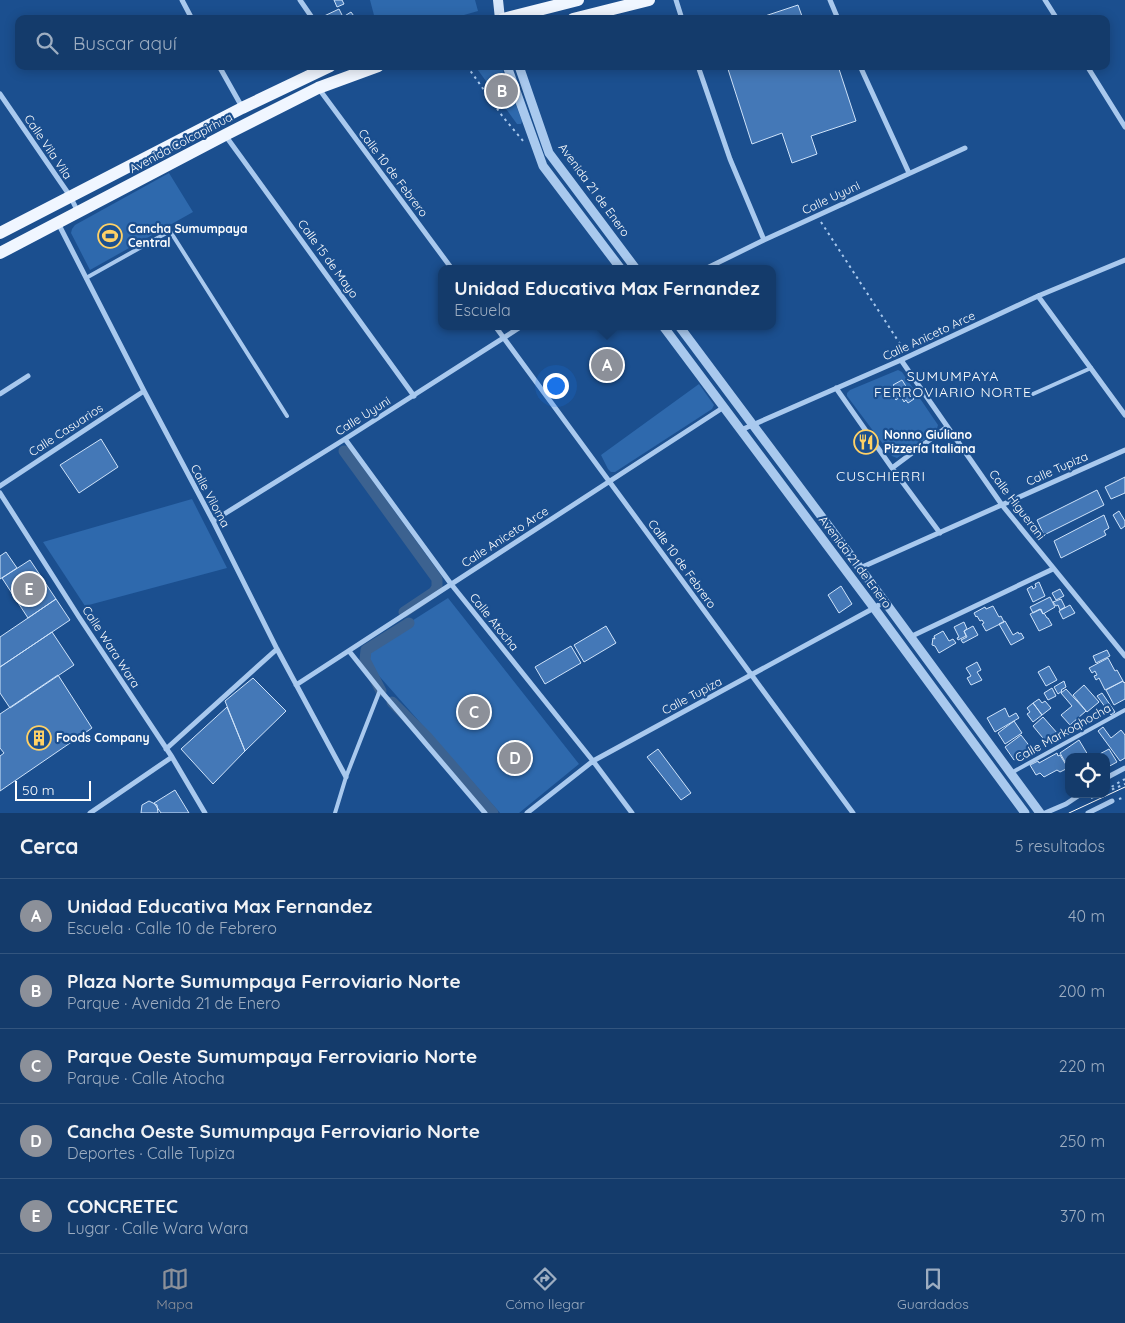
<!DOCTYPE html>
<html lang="es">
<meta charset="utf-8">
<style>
body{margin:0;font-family:Quicksand,sans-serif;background:#214673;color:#f1f3f6}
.controls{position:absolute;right:15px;bottom:15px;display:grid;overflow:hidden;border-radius:10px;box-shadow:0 2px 12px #0003}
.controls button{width:45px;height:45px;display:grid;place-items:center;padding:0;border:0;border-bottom:1px solid #33557e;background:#143b6b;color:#f1f3f6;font:25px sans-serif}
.scale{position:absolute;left:15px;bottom:12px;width:76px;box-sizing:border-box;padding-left:5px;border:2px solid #fff;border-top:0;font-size:14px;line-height:18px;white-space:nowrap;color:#fff;-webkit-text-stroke:4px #1b4f8f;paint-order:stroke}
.you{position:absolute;left:555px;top:385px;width:18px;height:18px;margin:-12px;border:4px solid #fff;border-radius:50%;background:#1a73e8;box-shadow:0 0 0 8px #1a73e833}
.badge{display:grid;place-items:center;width:32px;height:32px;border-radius:50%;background:#8c9099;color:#fff;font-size:16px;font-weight:700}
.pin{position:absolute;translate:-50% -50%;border:2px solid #fff;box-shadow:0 1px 5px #0006}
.popup{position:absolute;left:438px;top:265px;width:338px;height:65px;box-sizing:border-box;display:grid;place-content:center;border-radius:10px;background:#143b6b;filter:drop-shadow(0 1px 4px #0005);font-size:16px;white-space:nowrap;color:#9dadc1}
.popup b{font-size:19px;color:#f1f3f6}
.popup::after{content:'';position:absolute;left:50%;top:100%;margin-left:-10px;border:10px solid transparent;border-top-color:#143b6b}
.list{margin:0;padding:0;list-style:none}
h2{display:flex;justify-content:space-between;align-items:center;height:65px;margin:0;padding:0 20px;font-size:21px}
h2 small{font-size:16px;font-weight:400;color:#9dadc1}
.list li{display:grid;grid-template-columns:32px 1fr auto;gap:15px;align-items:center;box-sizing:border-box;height:75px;padding:0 20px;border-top:1px solid #33557e}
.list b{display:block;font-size:19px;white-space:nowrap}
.list p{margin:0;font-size:16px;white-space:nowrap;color:#9dadc1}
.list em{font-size:16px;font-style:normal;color:#9dadc1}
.icon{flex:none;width:28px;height:28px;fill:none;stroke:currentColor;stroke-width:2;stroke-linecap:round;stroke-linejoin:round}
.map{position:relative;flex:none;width:1125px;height:813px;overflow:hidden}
.search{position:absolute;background:#143b6b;box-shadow:0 2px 12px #0003;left:15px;right:15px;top:15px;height:55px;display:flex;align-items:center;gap:12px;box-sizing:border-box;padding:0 18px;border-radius:10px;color:#9dadc1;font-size:19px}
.sheet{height:440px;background:#143b6b}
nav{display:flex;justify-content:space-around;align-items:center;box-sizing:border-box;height:70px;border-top:1px solid #33557e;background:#143b6b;font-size:14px;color:#9dadc1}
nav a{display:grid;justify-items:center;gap:2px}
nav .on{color:#8c9099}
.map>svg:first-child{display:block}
.green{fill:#2e69ad}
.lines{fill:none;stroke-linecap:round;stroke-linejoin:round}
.canal{stroke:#3c6290;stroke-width:11}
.building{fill:#4478b7;stroke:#cfe3fa}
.path{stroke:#a9c9ee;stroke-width:2;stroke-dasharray:2.5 4;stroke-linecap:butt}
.service{stroke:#a9c9ee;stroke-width:4}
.minor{stroke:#a9c9ee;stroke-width:5}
.tertiary{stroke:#a9c9ee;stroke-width:9}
.secondary{stroke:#d6e6fa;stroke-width:10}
.primary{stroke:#f0f6ff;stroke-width:12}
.tram{stroke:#fff;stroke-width:1}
.labels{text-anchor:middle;stroke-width:4.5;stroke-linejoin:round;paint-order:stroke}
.street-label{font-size:12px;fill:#fff;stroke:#1b4f8f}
.poi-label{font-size:12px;font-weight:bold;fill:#fff;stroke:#1b4f8f;text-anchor:start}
.neighbourhood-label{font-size:14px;letter-spacing:1px;fill:#fff;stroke:#1b4f8f}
</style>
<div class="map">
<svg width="1125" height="813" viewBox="0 0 1125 813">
<rect width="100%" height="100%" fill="#1b4f8f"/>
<!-- green -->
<path class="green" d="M370 0H475L478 11 450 19H375Z
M475 66H501L522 121 521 124H517Z
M169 173 193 212 90 270 71 233 72 229 75 225Z
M898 370 902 372 938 425 936 432 897 458 892 456 847 396V393L850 390Z
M699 384 714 405 712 409 615 472H611L608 469 601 455Z
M192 499 227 568 85 606 43 542Z
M448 598 579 764 519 813H500L365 660 366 650Z"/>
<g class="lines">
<!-- canal -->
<path class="canal" d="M344 451 437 579V587L434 592 404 612
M381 691 365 660 366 650 409 623
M392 702 428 738 493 813"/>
</g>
<!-- building -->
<path class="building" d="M334 0H342L344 4 337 7Z
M798 5 803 19H756Z
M339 9 343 17 351 12 356 19H323L322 17Z
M727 66H838L856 121 811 136 817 154 792 163 782 133 752 144Z
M902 380 914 399 908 403 906 400 904 402 901 396 896 400 891 393 897 389 893 385Z
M101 439 118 467 79 493 60 465Z
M1125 477V493L1111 499 1105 487Z
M1097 490 1104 505 1044 535 1037 520Z
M1119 511 1125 521V526L1121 529 1113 515Z
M1104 515 1109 528 1104 531 1106 535 1061 558 1054 541Z
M6 552 17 568 0 579V556Z
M30 560 56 599 28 618 2 578Z
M1039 582 1045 596 1033 602 1027 589 1032 586 1033 589 1036 587 1035 584Z
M841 586 852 604 839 613 828 595Z
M1060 589 1064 596 1056 600 1052 593Z
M1050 597 1055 607 1043 614 1041 609 1033 613 1030 607Z
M56 599 70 620 0 667V637Z
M1061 599 1065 607 1060 610 1058 605 1056 606 1053 602Z
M1070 605 1075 613 1063 619 1059 611Z
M993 606 999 617 1001 616 1004 622 986 631 982 624 984 623 982 620 980 621 977 616 976 617 974 613 985 607 986 609Z
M1040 609 1043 614 1044 613 1047 618H1048L1052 625 1039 631 1030 614Z
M1005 621 1013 635 1018 632 1019 634 1021 633 1024 638 1011 645 999 624Z
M964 622 967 629 964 631 966 636 958 640 957 638 959 637 954 627Z
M606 626 616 643 584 662 574 645Z
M973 626 978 635 963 643 961 640 967 637 964 631Z
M943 631 949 641 953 639 956 643 939 653 935 646 932 645 933 638 935 639 934 636Z
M52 632 74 665 10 708 0 693V667Z
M571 646 581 663 545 684 535 667Z
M1107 650 1110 656 1096 663 1093 656Z
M1108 658 1115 671 1117 670 1123 681 1105 690 1099 678 1096 680 1094 676 1097 675 1095 671 1092 673 1089 668Z
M977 662 981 670 977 672 982 680 971 685 967 678 971 676 966 668Z
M1049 666 1057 680 1046 686 1038 672Z
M58 675 92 728 0 791V756L4 753 0 748V714Z
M253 678 286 711 245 751 225 701Z
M1064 681 1066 687 1061 690 1062 691 1058 694 1054 687Z
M1123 681 1124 683 1125 682V699L1114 705 1106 690Z
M1084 685 1099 702 1087 712 1073 695Z
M1052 688 1056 696 1048 700 1044 693Z
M1066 689 1086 711 1070 725 1061 715 1072 706 1061 693Z
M1102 693 1115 712 1111 715 1097 696Z
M1039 699 1042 703 1045 701 1051 708 1042 715 1033 703Z
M1033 703 1042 715 1033 722 1027 714 1030 712 1027 708Z
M227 707 245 751 213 784 181 749Z
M1005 708 1009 717 1016 713 1019 718 995 732 987 718Z
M1043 717 1058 734 1047 743 1033 726Z
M1014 721 1022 733 1005 744 998 733Z
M1103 727 1111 738 1121 730 1125 735V758L1120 761 1098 731Z
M1021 735 1031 748 1014 760 1005 747Z
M1079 740 1088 755 1085 757H1069L1068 767 1060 753Z
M658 749 691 793 681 800 647 757Z
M1109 749 1117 762 1106 768V757H1094Z
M1057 753 1058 756 1060 755 1068 768 1060 772 1057 770 1044 777 1040 773 1036 775 1030 765 1038 761 1039 763Z
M175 790 189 813H161L154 803Z
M149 801 157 805 158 813H141L142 805Z"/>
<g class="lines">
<!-- path -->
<path class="path" d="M467 66 503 117 524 142
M821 222 904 350
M1106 790 1125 779
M1106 792 1125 784
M1091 798 1100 794
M1119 799 1125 797"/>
<!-- service -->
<path class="service" d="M86 278 170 231 287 416
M1033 394 1091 368
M1011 773 1125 710
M335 813 346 777 380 690"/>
<!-- minor -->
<path class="minor" d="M182 0 192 19
M300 0 313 19
M676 0 682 19
M830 0 838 19
M1045 0 1057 19
M219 66 242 107
M698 66 730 159 764 240
M860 66 909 173
M1087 66 1125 127
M319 89 452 269
M0 94 70 196 78 212
M225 135 414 396
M58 223 144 391 213 521 277 649 346 777
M705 269 764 240 965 148
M1038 296 1125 415
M495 326 853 813
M901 360 1002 505 1125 656
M836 388 892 468 940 533
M0 394 28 376
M741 430 901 360 1038 296 1125 260
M345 439 451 584 593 761 632 813
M892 468 947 427
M0 486 144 391
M0 493 79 617 172 757 205 813
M213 521 345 439 522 326
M860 568 1125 450
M910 637 1053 569
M349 651 380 690 485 813
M296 685 724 407
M166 749 277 649
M1106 778 1125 768
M90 813 172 757
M527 813 593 761 874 608 884 602
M1045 813 1066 804 1081 794
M1088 813 1112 801"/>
<!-- tertiary -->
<path class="tertiary" d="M507 66 543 166 621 269
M519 66 549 153 636 269
M663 326 874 608 1025 813
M679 326 860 568 1040 813"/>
<!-- secondary -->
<path class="secondary" d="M498 0 500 19"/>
<!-- primary -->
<path class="primary" d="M503 19 578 0
M573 19 649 0
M0 233 242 108 330 66
M0 253 225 135 318 88 378 66"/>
<!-- tram -->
<path class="tram" d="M1069 813 1125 787"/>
</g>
<!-- icons -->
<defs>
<g id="stadium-ring" transform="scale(1.25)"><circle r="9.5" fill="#1b4f8f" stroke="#ffd166" stroke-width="1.5"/><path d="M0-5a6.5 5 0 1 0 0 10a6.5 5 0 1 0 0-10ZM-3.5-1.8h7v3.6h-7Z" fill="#ffd166"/></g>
<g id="restaurant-ring" transform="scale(1.25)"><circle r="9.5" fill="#1b4f8f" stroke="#ffd166" stroke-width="1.5"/><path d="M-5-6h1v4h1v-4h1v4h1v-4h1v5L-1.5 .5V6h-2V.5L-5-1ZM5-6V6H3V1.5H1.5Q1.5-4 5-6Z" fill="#ffd166"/></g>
<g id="building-ring" transform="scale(1.25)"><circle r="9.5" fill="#1b4f8f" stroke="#ffd166" stroke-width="1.5"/><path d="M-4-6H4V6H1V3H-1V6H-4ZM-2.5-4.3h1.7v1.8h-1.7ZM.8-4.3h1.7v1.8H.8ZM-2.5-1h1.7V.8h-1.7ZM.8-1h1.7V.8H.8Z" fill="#ffd166"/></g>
</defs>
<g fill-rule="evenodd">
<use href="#stadium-ring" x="110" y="236"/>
<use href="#restaurant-ring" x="866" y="442"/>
<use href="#building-ring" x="39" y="738"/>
</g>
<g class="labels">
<!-- street labels -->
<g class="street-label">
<text transform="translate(181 143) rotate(-28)" y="4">Avenida Colcapirhua</text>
<text transform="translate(48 147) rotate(56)" y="4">Calle Vila Vila</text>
<text transform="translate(393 173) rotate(53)" y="4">Calle 10 de Febrero</text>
<text transform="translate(594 190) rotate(54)" y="4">Avenida 21 de Enero</text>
<text transform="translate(831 198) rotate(-25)" y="4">Calle Uyuni</text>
<text transform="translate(328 259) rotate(54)" y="4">Calle 15 de Mayo</text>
<text transform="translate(929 336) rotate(-25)" y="4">Calle Aniceto Arce</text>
<text transform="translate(363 416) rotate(-32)" y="4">Calle Uyuni</text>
<text transform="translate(66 430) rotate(-33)" y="4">Calle Casuarios</text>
<text transform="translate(1057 469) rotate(-24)" y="4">Calle Tupiza</text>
<text transform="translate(210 496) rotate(62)" y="4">Calle Viloma</text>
<text transform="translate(1017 505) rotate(53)" y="4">Calle Higuerani</text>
<text transform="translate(505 537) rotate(-33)" y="4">Calle Aniceto Arce</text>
<text transform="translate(855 562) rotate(53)" y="4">Avenida 21 de Enero</text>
<text transform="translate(682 564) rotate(54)" y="4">Calle 10 de Febrero</text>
<text transform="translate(494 622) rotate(51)" y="4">Calle Atocha</text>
<text transform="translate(111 647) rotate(57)" y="4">Calle Wara Wara</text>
<text transform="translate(692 696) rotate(-28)" y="4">Calle Tupiza</text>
<text transform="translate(1063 733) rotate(-29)" y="4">Calle Markoqhocha</text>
</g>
<!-- poi labels -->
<g class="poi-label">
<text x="128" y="233">Cancha Sumumpaya<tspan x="128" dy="14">Central</tspan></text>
<text x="884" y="439">Nonno Giuliano<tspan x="884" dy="14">Pizzería Italiana</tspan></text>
<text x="56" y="742">Foods Company</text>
</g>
<!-- neighbourhood labels -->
<g class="neighbourhood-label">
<text x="953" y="381">SUMUMPAYA<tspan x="953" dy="16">FERROVIARIO NORTE</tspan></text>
<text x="881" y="481">CUSCHIERRI</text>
</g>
</g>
</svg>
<div class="controls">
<button><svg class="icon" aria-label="locate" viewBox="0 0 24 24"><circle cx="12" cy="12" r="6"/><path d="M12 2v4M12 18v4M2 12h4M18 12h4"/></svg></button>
</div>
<div class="scale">50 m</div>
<div class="you"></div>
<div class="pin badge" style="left:607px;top:365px">A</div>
<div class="popup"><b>Unidad Educativa Max Fernandez</b>Escuela</div>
<div class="pin badge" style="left:502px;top:91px">B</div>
<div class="pin badge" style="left:474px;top:712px">C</div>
<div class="pin badge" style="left:515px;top:758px">D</div>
<div class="pin badge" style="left:29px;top:589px">E</div>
<div class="search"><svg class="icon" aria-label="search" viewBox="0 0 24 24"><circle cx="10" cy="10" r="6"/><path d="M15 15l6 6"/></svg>Buscar aquí</div>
</div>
<section class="sheet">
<h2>Cerca<small>5 resultados</small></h2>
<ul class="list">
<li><span class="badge">A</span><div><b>Unidad Educativa Max Fernandez</b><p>Escuela · Calle 10 de Febrero</p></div><em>40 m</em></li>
<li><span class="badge">B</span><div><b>Plaza Norte Sumumpaya Ferroviario Norte</b><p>Parque · Avenida 21 de Enero</p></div><em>200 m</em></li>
<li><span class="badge">C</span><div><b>Parque Oeste Sumumpaya Ferroviario Norte</b><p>Parque · Calle Atocha</p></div><em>220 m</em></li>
<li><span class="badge">D</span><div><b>Cancha Oeste Sumumpaya Ferroviario Norte</b><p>Deportes · Calle Tupiza</p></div><em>250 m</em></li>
<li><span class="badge">E</span><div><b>CONCRETEC</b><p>Lugar · Calle Wara Wara</p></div><em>370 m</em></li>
</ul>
</section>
<nav>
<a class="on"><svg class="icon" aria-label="map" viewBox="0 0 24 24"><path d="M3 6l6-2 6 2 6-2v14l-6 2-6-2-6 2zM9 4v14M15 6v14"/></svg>Mapa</a>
<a><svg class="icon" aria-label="directions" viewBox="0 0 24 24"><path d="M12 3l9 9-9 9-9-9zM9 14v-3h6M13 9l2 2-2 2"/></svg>Cómo llegar</a>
<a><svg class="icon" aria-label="saved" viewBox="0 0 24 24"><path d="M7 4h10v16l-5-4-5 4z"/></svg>Guardados</a>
</nav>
